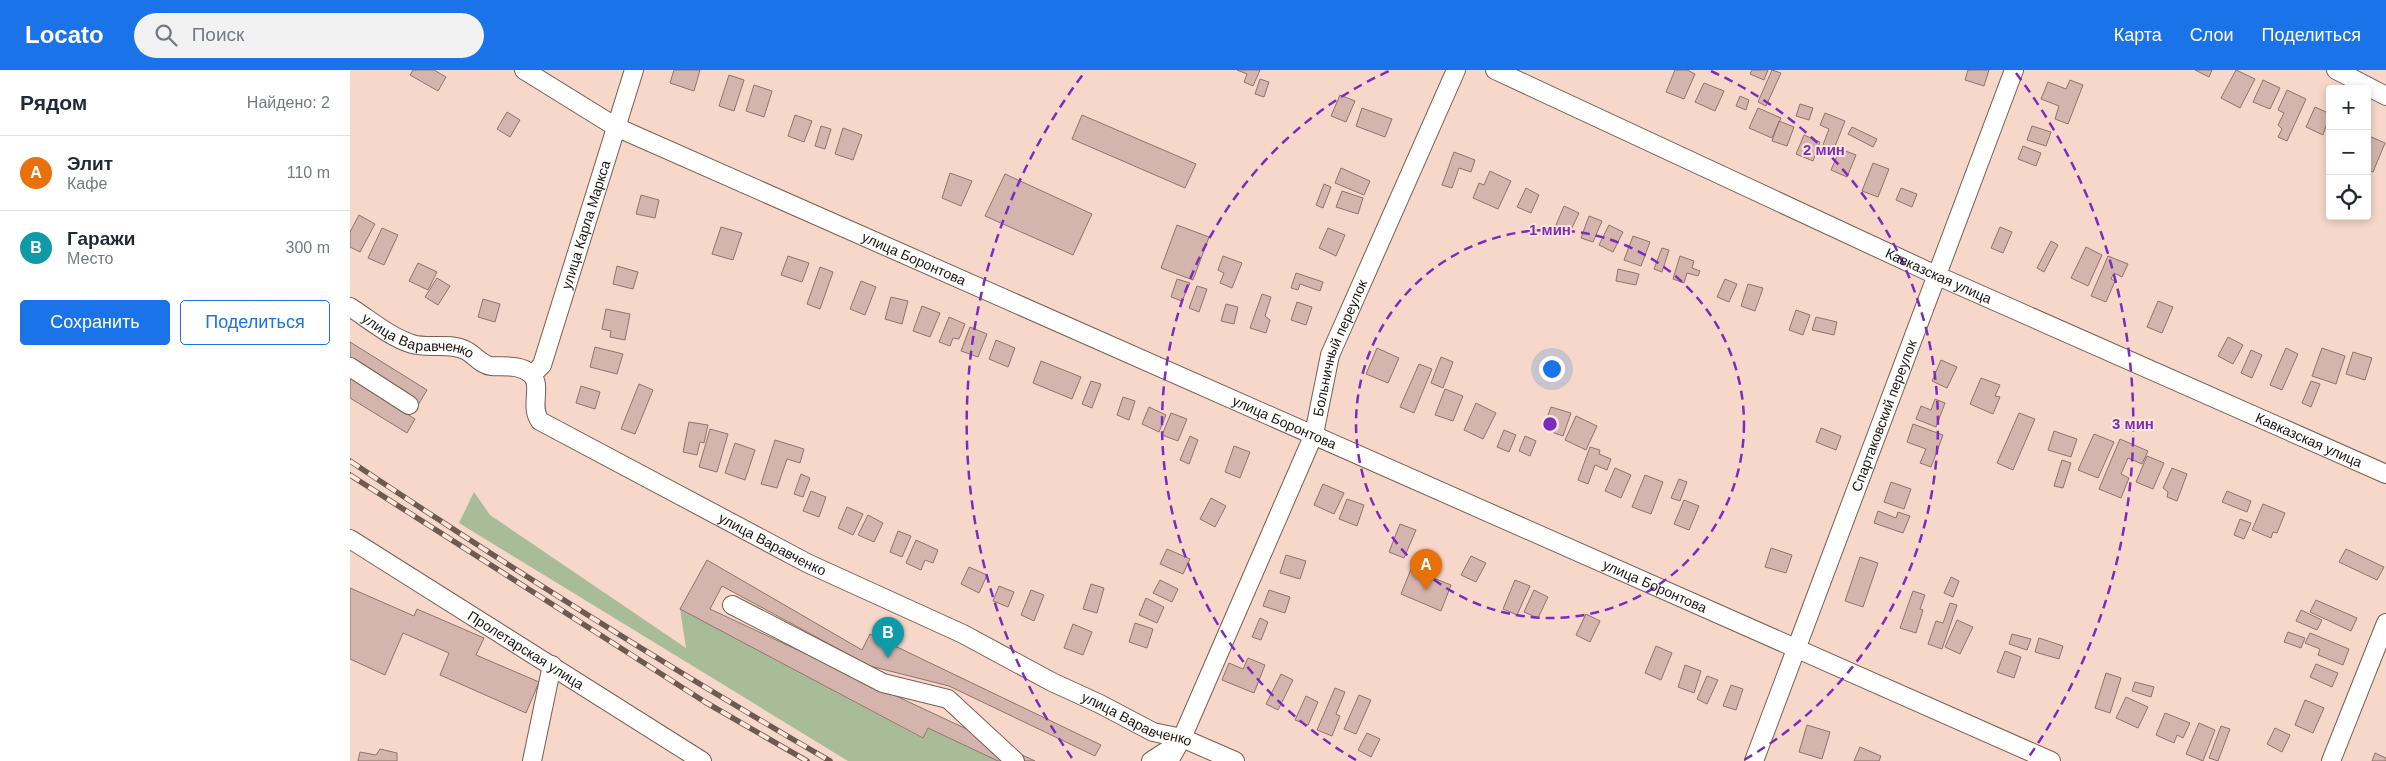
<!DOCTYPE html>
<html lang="ru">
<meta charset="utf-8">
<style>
body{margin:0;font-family:Arial,sans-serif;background:#f2f2f3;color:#1f2937}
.controls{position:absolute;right:15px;top:15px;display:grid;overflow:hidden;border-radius:5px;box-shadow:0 2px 8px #0003}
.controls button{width:45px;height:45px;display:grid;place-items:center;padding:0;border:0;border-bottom:1px solid #e0e1e3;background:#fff;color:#1f2937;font:25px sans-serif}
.you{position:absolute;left:1201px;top:298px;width:18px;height:18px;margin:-12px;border:4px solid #fff;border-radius:50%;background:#1a73e8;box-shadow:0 0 0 8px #1a73e833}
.badge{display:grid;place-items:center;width:32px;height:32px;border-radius:50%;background:#1a73e8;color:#fff;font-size:16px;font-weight:700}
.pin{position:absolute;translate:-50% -41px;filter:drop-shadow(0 1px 2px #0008)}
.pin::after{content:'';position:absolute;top:26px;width:18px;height:15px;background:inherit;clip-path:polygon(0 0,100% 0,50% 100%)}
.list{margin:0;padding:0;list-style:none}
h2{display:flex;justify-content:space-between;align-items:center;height:65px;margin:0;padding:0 20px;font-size:21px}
h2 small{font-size:16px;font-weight:400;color:#747a83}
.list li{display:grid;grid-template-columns:32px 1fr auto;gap:15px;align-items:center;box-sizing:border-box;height:75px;padding:0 20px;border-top:1px solid #e0e1e3}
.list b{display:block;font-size:19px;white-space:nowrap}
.list p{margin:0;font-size:16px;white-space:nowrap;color:#747a83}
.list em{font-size:16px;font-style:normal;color:#747a83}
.actions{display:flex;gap:10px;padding:15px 20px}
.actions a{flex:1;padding:11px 0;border:1px solid #1a73e8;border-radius:5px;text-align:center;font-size:18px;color:#1a73e8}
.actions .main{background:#1a73e8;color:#fff}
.icon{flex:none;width:28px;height:28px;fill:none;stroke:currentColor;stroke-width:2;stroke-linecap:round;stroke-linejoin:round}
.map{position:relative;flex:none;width:2036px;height:691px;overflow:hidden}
header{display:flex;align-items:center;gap:30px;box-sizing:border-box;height:70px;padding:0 25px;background:#1a73e8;color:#fff}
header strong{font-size:24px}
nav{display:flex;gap:28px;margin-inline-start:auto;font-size:18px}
.search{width:350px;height:45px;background:#f2f2f3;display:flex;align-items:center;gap:12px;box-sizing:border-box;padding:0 18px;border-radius:28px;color:#747a83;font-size:19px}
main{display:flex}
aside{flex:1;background:#fff}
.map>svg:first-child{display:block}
.green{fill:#a8bc99}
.building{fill:#d4b4ac;stroke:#91736c}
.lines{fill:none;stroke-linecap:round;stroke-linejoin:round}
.minor-casing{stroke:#795e52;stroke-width:20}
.minor{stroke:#fff;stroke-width:18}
.rail-casing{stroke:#6c5b52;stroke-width:5.5}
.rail{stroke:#ffe6db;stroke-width:4;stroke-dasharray:11;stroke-linecap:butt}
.ring{fill:none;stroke:#7b2cbf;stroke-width:2.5;stroke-dasharray:9 6}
.labels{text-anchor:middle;stroke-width:4;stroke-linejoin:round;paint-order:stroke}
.street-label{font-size:14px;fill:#1e140f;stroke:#ffe6db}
.centre{fill:#7b2cbf;stroke:#ffe6db;stroke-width:2.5}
.ring-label{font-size:15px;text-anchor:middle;font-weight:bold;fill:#7b2cbf;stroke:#ffe6db;stroke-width:4;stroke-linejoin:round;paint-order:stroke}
</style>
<header>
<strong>Locato</strong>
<div class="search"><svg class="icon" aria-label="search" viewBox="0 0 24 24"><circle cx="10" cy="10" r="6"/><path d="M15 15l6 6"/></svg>Поиск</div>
<nav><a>Карта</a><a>Слои</a><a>Поделиться</a></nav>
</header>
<main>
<aside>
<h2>Рядом<small>Найдено: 2</small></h2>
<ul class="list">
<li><span class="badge" style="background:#e8710a">A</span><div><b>Элит</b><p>Кафе</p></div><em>110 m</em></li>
<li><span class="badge" style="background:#0f9aa8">B</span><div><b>Гаражи</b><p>Место</p></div><em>300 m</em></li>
</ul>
<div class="actions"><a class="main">Сохранить</a><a>Поделиться</a></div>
</aside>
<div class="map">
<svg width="2036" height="691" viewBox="0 0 2036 691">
<rect width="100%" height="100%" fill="#f6d7c9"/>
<!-- green -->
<path class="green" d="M124 422 140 445 336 578 330 539 572 668 578 658 648 691H498L109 453Z"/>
<!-- building -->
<path class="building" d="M63 0H84L96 7 88 21 60 5Z
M324 0H350L344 21 320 13Z
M887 0H910L903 16 894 12 897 4Z
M1325 0H1337L1345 4 1334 29 1316 22Z
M1402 0H1418L1414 10 1400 4Z
M1422 0 1431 3 1416 36 1408 32Z
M1618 0H1639L1634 16 1615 10Z
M1845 0H1862L1859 7Z
M1886 0 1905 9 1890 38 1871 28Z
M379 5 394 10 384 41 369 36Z
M910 9 919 12 914 27 905 24Z
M1720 10 1733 15 1718 54 1705 49 1709 36 1691 29 1698 12 1716 19Z
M1913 10 1930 18 1920 39 1903 32Z
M1354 13 1374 21 1365 41 1345 32Z
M404 15 422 21 414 47 396 41Z
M1937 20 1956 29 1937 71 1928 67 1932 59 1928 55 1934 43 1928 40Z
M990 25 1005 31 996 52 981 46Z
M1390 26 1399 30 1396 40 1386 36Z
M1450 34 1463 38 1459 50 1446 46Z
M1965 37 1980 44 1973 65 1956 57Z
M1012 38 1042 49 1035 67 1006 56Z
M1408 38 1431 48 1422 68 1399 58Z
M157 42 170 50 160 67 147 59Z
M1475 43 1495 51 1482 84 1471 80 1479 59 1470 55Z
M445 45 462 51 454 72 438 66Z
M732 45 846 94 835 118 722 69Z
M1429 51 1444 57 1437 76 1422 71Z
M471 56 481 59 475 79 465 76Z
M1682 56 1701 62 1696 76 1677 70Z
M1502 57 1527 69 1523 77 1498 64Z
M493 58 512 65 503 90 485 84Z
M1454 65 1470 72 1463 91 1446 84Z
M2019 66 2035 73 2023 102 2017 99Z
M1673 76 1691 83 1686 96 1668 89Z
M1490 79 1506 85 1497 107 1481 100Z
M1104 82 1125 90 1121 102 1109 98 1102 118 1092 115Z
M1523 93 1539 99 1528 127 1512 121Z
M991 98 1020 111 1014 125 985 113Z
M1140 101 1161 111 1148 139 1123 128 1129 113 1134 115Z
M600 103 622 111 611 136 592 128Z
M655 104 742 144 723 185 635 146Z
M974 114 981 117 973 138 966 135Z
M1176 118 1189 125 1181 143 1167 137Z
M1551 118 1567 124 1562 137 1546 130Z
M992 121 1013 128 1008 144 986 137Z
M291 125 309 130 305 148 286 144Z
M1214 136 1229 143 1220 162 1206 155Z
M9 145 25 154 10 182 0 177V162Z
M1239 146 1252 151 1243 172 1231 168Z
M827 155 859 167 843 210 811 198Z
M1259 155 1273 162 1263 182 1249 175Z
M371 157 392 163 383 190 362 184Z
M1650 157 1662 162 1653 183 1641 178Z
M32 158 48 165 34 195 18 188Z
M978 158 995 165 986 186 969 178Z
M1283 166 1300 172 1291 196 1274 190Z
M1701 171 1708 175 1694 202 1687 198Z
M1736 177 1752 185 1738 216 1721 208Z
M1312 178 1319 180 1312 202 1304 199Z
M438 186 459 193 452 212 431 205Z
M873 186 892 193 882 218 870 213 874 203 868 200Z
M1330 186 1344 191 1342 198 1350 201 1348 206 1337 203 1334 213 1323 209Z
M1758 186 1778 194 1772 207 1764 203 1761 209 1765 211 1756 232 1741 226Z
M68 193 87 202 78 220 59 211Z
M267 196 288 202 283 219 263 214Z
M470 197 483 202 470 239 457 234Z
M1268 199 1289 204 1286 215 1266 211Z
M946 203 973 212 970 221 950 214 948 220 941 218Z
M87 208 100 216 88 235 75 227Z
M827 209 840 213 832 231 821 227Z
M1375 209 1387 214 1379 232 1367 227Z
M511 211 526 217 515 245 500 239Z
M1398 214 1413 218 1405 241 1391 236Z
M847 216 857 219 849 242 839 238Z
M912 224 921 227 915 246 920 250 916 263 900 258Z
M541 227 558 231 552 254 535 249Z
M133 229 150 234 145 252 128 247Z
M1808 231 1823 237 1812 263 1797 257Z
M947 232 962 237 956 255 941 250Z
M876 234 888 237 884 254 871 251Z
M572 236 590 243 580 267 563 261Z
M256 239 280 244 275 270 260 267 261 261 252 259Z
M1446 240 1460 245 1453 265 1439 260Z
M599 247 615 254 609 269 603 268 600 276 589 272Z
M1466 247 1487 252 1484 265 1462 260Z
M620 257 637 264 628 287 611 281Z
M1878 267 1893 275 1883 294 1868 286Z
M646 270 665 278 658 297 639 289Z
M0 272 77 320 68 335 0 292Z
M245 277 273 284 267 304 240 297Z
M1027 278 1049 288 1038 313 1016 304Z
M1936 278 1948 284 1932 320 1920 315Z
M1972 278 1995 286 1986 314 1962 306Z
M1901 280 1912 285 1902 308 1891 303Z
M2003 282 2022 288 2015 310 1996 304Z
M1091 287 1103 292 1093 318 1081 313Z
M1591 290 1607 297 1597 318 1582 311Z
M691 291 731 307 722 329 683 313Z
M1069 294 1082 299 1064 343 1050 337Z
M0 308 65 349 57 363 0 328Z
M1631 308 1650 315 1645 326 1650 327 1643 344 1620 334Z
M741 311 751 314 742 338 732 334Z
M1961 311 1970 314 1961 337 1952 333Z
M289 314 303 320 285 364 271 359Z
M231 316 250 322 245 339 226 333Z
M1095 319 1113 326 1103 351 1085 345Z
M773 327 785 331 779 350 767 345Z
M1585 329 1595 333 1586 357 1566 349 1571 336 1581 340Z
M1126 333 1146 343 1133 369 1114 360Z
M799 337 816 345 809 362 792 354Z
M1201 337 1221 343 1213 366 1193 359Z
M821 343 837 349 828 371 812 365Z
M1669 343 1685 349 1663 400 1647 393Z
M1226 346 1247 356 1236 380 1215 370Z
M339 352 358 355 354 373 350 372 347 385 333 382Z
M1563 354 1593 365 1581 397 1570 393 1576 379 1557 372Z
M1471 358 1491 366 1486 380 1466 372Z
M360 359 378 364 367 402 349 397Z
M1154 360 1166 365 1159 382 1147 377Z
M1704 361 1727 369 1721 387 1698 380Z
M1744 364 1764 372 1748 408 1728 400Z
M840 366 848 370 839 394 830 390Z
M1175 366 1186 371 1180 386 1169 381Z
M1770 369 1798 381 1792 394 1778 388 1771 404 1779 408 1771 428 1749 419Z
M425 370 454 379 450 393 437 389 427 418 411 414Z
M385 373 405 380 395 410 375 403Z
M884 376 900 382 890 408 875 402Z
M1240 377 1250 380 1249 384 1261 389 1257 400 1245 395 1238 414 1228 410Z
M1797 386 1814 393 1803 419 1786 412Z
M1712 390 1721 393 1713 418 1704 416Z
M1265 398 1281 405 1271 428 1255 421Z
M1822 398 1837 404 1827 431 1817 427 1818 422 1813 418Z
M451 404 460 408 453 427 444 424Z
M1295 405 1313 412 1301 444 1282 437Z
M1329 409 1337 412 1330 431 1321 428Z
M1541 412 1561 419 1554 439 1534 432Z
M973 414 994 423 984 444 964 435Z
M461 421 476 427 469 447 453 441Z
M1877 421 1901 431 1897 442 1872 432Z
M861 428 876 436 865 457 850 449Z
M997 429 1014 435 1007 456 989 449Z
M1334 430 1349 436 1339 460 1324 454Z
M1913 434 1935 443 1927 463 1923 462 1921 468 1902 460Z
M497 437 513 444 503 465 488 458Z
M1528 441 1546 448 1548 442 1560 446 1553 463 1524 453Z
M518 445 533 453 524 472 508 465Z
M1890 449 1901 453 1894 469 1884 465Z
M1050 454 1066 460 1054 488 1039 482Z
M548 461 561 466 552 487 540 482Z
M566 470 588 480 583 493 575 490 571 500 556 493Z
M1421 478 1442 485 1436 503 1415 497Z
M817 479 840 489 833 504 810 494Z
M1996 479 2034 497 2027 510 1989 492Z
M936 485 956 491 950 509 930 503Z
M1121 486 1136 493 1126 512 1111 505Z
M1510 487 1528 493 1513 537 1495 531Z
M357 490 512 580 520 564 751 675 745 686 599 616 520 596 372 516 360 539 685 691H648L578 658 573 668 330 539Z
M619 497 637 505 629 523 611 514Z
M1061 499 1101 515 1091 541 1051 524Z
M1601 507 1609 511 1603 527 1594 523Z
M810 510 828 519 822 532 803 523Z
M1165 510 1180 516 1167 545 1153 539Z
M741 514 754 518 747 543 733 539Z
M649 516 664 522 658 537 643 531Z
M0 518 64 546 67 539 134 568 126 585 189 612 176 643 90 605 99 583 53 563 35 605 0 589Z
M681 520 694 525 684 551 671 545Z
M919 520 940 527 935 543 913 536Z
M1184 520 1198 527 1188 548 1174 542Z
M1563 521 1575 525 1570 539 1573 540 1566 563 1550 558Z
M796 528 814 537 807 553 789 545Z
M1966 530 2007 548 2001 561 1960 542Z
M1600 533 1607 535 1592 579 1578 574 1586 551 1593 553Z
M1951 540 1972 550 1967 560 1946 551Z
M1236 544 1250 551 1240 572 1226 565Z
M910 548 918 552 911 570 902 567Z
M1607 550 1623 557 1610 584 1595 577Z
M785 553 803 559 797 578 779 572Z
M723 554 742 562 733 585 714 578Z
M1938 562 1955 568 1951 578 1934 572Z
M1960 563 1999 579 1993 595 1968 585 1970 579 1955 573Z
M1662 564 1681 569 1677 580 1659 574Z
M1689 568 1713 576 1709 589 1685 582Z
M1306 576 1322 583 1311 610 1295 603Z
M1655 581 1671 587 1664 608 1647 602Z
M898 588 915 595 904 623 872 610 879 593 893 599Z
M1966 594 1988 603 1982 617 1960 607Z
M1335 595 1351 601 1344 623 1328 617Z
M1756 603 1771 608 1760 643 1745 638Z
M931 604 943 610 928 640 916 634Z
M1357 606 1368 610 1357 634 1347 629Z
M1785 612 1804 617 1801 627 1782 621Z
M1381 615 1393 619 1386 640 1373 636Z
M985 618 995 622 986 644 990 646 982 666 967 660Z
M1009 625 1021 630 1006 664 994 659Z
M956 626 968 632 958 655 945 650Z
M1776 627 1798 637 1788 658 1766 648Z
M1955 630 1974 638 1963 663 1945 655Z
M1815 643 1840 653 1833 668 1827 665 1824 673 1806 665Z
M1849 653 1865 660 1853 691 1836 684Z
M1457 655 1480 662 1472 689 1449 682Z
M1871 656 1880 659 1868 691 1859 688Z
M1925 658 1940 665 1932 682 1917 674Z
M1017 663 1030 669 1021 687 1008 680Z
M1510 677 1531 686 1529 691H1504Z
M30 679 47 683V691H8L10 682 26 685Z
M2025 683 2036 688V691H2022Z"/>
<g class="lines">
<!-- minor casing -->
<g class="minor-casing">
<g id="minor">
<path id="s1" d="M174 0 266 57 1701 691"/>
<path id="s2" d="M1145 0 1588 206 2036 404"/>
<path d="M1986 0 2036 26"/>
<path id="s3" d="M0 237C20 250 40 267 62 274 79 279 99 272 115 280 124 284 131 295 141 296 154 297 170 294 181 304 193 316 179 336 190 351L457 493 613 564 702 612 750 634 803 662 832 668 885 691"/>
<path d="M0 297 59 335"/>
<path id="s4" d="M182 305 192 295 284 0"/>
<path id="s5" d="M0 469 352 691"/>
<path d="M382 535 533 613 598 629 665 691"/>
<path d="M182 691 202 595"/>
<path d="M801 691 826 675"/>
<path id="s6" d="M819 691 832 668 964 364 980 285 1106 0"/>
<path id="s7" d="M1404 691 1664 0"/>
<path d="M1981 691 2036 553"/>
</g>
</g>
<!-- minor -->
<use href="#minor" class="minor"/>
<!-- rail casing -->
<g class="rail-casing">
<path id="rail" d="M0 391C157 496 316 596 480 691
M0 405 355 632 457 691"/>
</g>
<!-- rail -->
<use href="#rail" class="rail"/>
</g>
<!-- distance rings -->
<g class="ring">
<circle cx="1200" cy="354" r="194"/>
<path d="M1006 690A388 388 0 0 1 1039 1M1361 1A388 388 0 0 1 1394 690"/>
<path d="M722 688A583 583 0 0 1 734 3M1666 3A583 583 0 0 1 1678 688"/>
</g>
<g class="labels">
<!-- street labels -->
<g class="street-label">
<text dy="5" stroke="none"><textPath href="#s4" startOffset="161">улица Карла Маркса</textPath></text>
<text dy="5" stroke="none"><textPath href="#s1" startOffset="434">улица Боронтова</textPath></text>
<text dy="5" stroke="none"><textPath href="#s2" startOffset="489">Кавказская улица</textPath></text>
<text dy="5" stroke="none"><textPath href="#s3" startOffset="76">улица Варавченко</textPath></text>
<text dy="5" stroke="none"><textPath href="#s6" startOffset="448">Больничный переулок</textPath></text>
<text dy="5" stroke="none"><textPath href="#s7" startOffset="369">Спартаковский переулок</textPath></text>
<text dy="5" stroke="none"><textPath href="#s1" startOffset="839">улица Боронтова</textPath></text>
<text dy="5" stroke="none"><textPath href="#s2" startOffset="894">Кавказская улица</textPath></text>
<text dy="5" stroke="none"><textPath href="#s3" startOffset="511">улица Варавченко</textPath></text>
<text dy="5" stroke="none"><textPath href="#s1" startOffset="1244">улица Боронтова</textPath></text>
<text dy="5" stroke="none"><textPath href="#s5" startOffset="208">Пролетарская улица</textPath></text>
<text dy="5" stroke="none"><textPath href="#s3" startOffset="916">улица Варавченко</textPath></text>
</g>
</g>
<circle cx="1200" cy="354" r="8" class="centre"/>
<g class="ring-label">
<text x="1474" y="85">2 мин</text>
<text x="1200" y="165">1 мин</text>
<text x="1783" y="359">3 мин</text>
</g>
</svg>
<div class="controls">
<button>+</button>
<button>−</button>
<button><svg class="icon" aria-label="locate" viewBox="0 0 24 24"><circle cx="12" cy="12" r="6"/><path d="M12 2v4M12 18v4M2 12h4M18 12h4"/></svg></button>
</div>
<div class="you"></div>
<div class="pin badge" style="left:1076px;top:520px;background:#e8710a">A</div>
<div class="pin badge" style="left:538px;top:588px;background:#0f9aa8">B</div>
</div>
</main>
